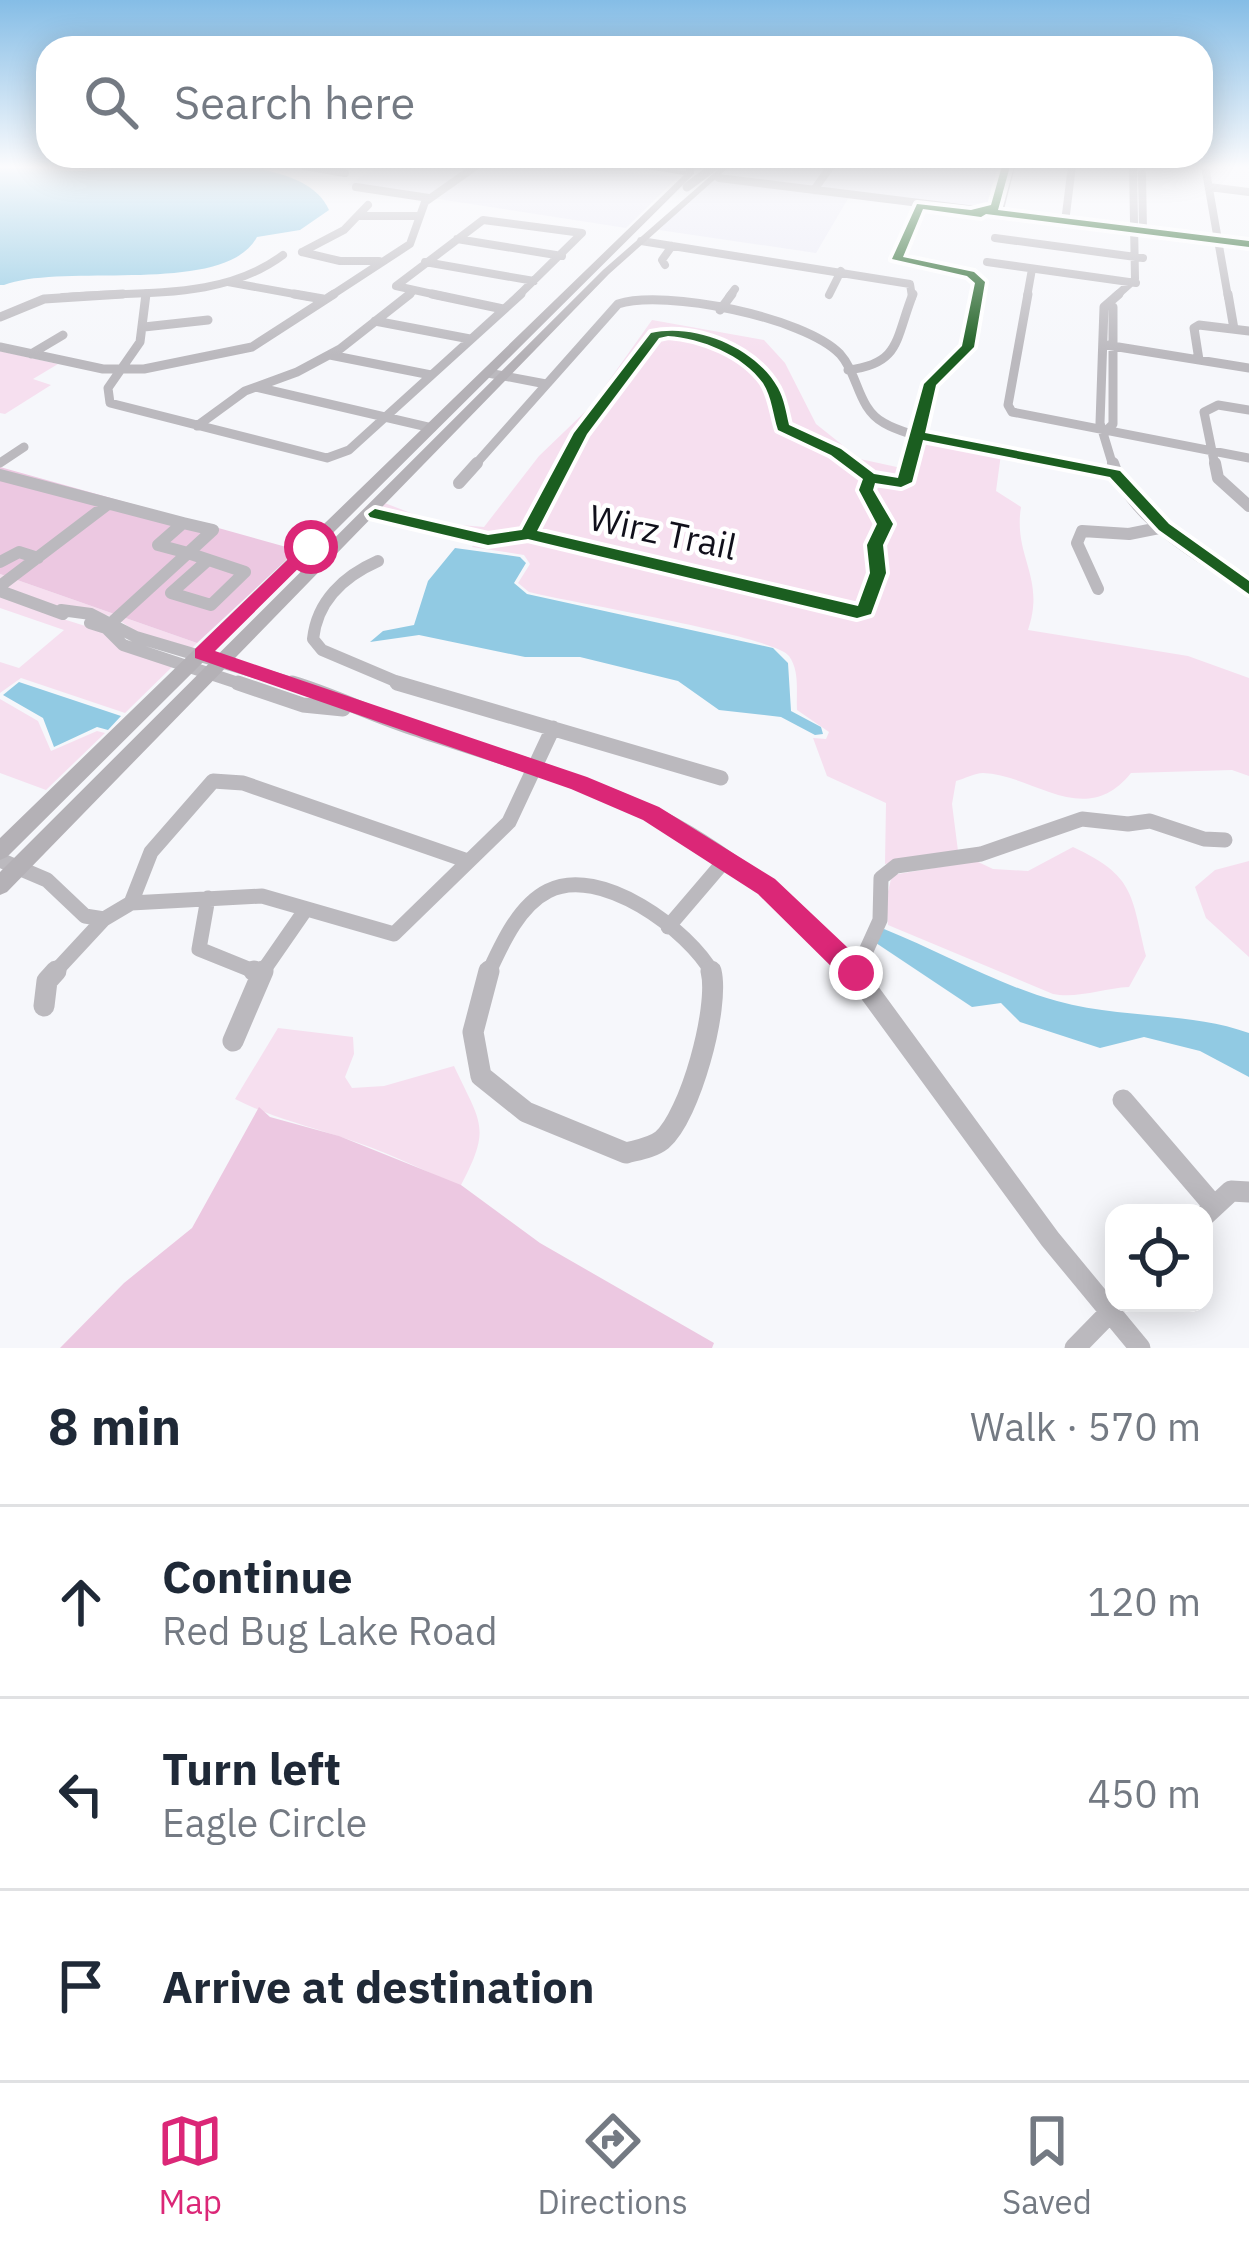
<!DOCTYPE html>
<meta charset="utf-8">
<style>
body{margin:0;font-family:"IBM Plex Sans",sans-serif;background:#f2f2f3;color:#1f2937}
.controls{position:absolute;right:36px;bottom:36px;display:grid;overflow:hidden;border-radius:24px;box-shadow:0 6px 30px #0003}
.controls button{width:108px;height:108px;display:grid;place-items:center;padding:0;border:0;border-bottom:3px solid #e0e1e3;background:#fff;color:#1f2937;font:60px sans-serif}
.stop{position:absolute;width:36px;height:36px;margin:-27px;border:9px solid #db2777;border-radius:50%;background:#fff}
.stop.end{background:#db2777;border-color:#fff;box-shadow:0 3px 12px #0008}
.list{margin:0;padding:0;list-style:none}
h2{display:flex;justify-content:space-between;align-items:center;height:156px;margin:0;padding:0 48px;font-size:51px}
h2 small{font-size:39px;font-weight:400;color:#747a83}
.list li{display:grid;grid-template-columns:78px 1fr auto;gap:36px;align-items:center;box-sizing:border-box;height:192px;padding:0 48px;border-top:3px solid #e0e1e3}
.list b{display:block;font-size:45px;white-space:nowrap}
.list p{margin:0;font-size:39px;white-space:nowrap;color:#747a83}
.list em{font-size:39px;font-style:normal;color:#747a83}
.icon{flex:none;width:66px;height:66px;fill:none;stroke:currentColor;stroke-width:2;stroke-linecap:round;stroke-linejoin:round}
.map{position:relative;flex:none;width:1249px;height:1348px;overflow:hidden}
.search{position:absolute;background:#fff;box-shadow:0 6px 30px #0003;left:36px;right:36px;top:36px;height:132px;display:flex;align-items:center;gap:30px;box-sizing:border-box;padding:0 42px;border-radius:36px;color:#747a83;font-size:45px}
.sheet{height:732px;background:#fff}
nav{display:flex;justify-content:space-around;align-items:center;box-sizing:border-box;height:168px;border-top:3px solid #e0e1e3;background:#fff;font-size:33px;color:#747a83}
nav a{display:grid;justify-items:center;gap:6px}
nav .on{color:#db2777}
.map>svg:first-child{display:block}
.built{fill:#ebebf6}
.green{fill:#f6dfef}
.forest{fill:#ecc8e1}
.water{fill:#91cae3}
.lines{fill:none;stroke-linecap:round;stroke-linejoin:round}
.minor-far4{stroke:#bbb9be;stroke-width:8}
.minor-far3{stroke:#bbb9be;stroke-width:9}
.minor-far2{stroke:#bbb9be;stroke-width:12}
.minor-far1{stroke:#bbb9be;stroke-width:15}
.minor{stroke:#bbb9be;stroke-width:21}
.major{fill:#b4b1b6;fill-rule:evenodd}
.major-bridge{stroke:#b4b1b6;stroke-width:9}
.cycleway-casing{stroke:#fff;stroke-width:8}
.cycleway{fill:#1b5e20;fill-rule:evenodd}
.route{fill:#db2777}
.labels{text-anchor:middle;stroke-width:9;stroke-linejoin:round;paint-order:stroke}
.far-street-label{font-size:36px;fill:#10101b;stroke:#fff}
</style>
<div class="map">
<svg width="1249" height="1348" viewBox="0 0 1249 1348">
<rect width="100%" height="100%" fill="#f6f7fb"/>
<!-- built -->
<path class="built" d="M380 166H557L678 177 626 228 347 185Z
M731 166H1005L993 208 975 209 717 173Z
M710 179 849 197 816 253 659 230Z"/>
<!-- green -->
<path class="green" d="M652 320 764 340 785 363 816 424 860 459 906 469 916 438 1001 454 996 491 1021 507C1013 557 1046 577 1028 630L1188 656 1249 678V776L1232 770 1131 773C1085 830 1035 775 983 773 975 773 964 779 956 781L952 804 958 851 885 864 886 803 827 776 813 738 826 739 829 732 797 710C796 693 800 671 789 656 775 636 568 602 529 592L518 583 530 564 524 555 472 547 476 541 371 513 382 502 437 523 484 527 539 456 591 406Z
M0 351 58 364 33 379 51 385 5 414 0 413Z
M0 574 197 643 192 648 140 634 114 617 66 606 60 618 101 631 119 648 173 666 125 713 21 678 0 693V662L19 668 64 630 0 608Z
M0 699 38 721 51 751 97 731 105 733 46 790 0 773Z
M1073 847C1135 876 1131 894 1146 956L1129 987C1104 988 1077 999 1053 994L888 925 886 900 892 875 976 861 993 869 1028 871Z
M1249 861V957L1206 918 1195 887 1215 870Z
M278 1028 353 1037 354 1054 345 1077 352 1088 384 1086 454 1066C481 1124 492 1127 460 1187 420 1168 380 1149 338 1136 300 1124 266 1115 235 1099Z"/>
<!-- forest -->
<path class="forest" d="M0 467 297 550 197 643 0 574Z
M259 1107 270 1117 339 1136 461 1185 540 1243 714 1343 712 1348H60L124 1283 192 1228Z"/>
<!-- water -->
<path class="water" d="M0 166C34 166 68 174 102 170 155 165 303 149 329 210L300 230 257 237C225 297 64 262 4 285H0Z
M455 548 520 557 526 563 514 583 527 594 773 648 788 663 791 711 821 727 823 734 815 735 781 717 719 710 678 681 580 657H525L419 635 370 642 383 631 414 625 428 581Z
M19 682 121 716 108 730 97 727 54 747 43 718 3 695Z
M884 929C941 952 998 985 1057 1001 1120 1019 1187 1011 1249 1033V1077L1200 1051 1144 1037 1100 1048 1020 1022 1001 1003 972 1007 873 941Z"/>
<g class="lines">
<!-- minor-far4 -->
<path class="minor-far4" d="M304 166 345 173 329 168
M1205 166 1228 297
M1142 174 1143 230
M719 178 1249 244
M356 187 429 198
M1209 187 1249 192
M814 190 831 166
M999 213 1011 166
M361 216H419
M1065 222 1072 166
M995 238 1143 258
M457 239 562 256
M641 241 910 284 912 297
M302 252 344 230 368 205
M302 252 340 261H379
M425 262 534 281
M987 262 1136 283
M665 265 662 260 672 246
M228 282 311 297
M829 295 841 271
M63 297C138 290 220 302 283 255
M329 297 410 244 425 202 476 166
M406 297 412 292
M446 297 396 286 483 220 582 233 517 297
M729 297 735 289
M1027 297 1032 269
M1115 297 1135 279 1133 166"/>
<!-- minor-far3 -->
<path class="minor-far3" d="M146 294 140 342 108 388 110 403 327 458 349 450 521 294
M294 294 323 299
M432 294 503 309
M1028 294 1008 405 1012 412 1249 458
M1228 294 1234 329
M720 310 732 294
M0 317 44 299 123 294
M375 321 470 339
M144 327 208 320
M1106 345 1249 368
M0 347 103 369H144L252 347 334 294
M31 354 63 335
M330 355 431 375
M1199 360 1194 328 1199 325 1249 331
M848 370C901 364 895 339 913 294
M488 373 546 384
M256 387 432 428
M197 426 245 391 297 372 340 349 410 294
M1106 431 1113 424V307
M0 463 24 447
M474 466 618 304C665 289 804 317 840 354 859 375 857 408 884 423 920 444 1028 457 1074 466
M1113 466 1100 423 1104 307 1119 294
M1215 466 1204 412 1218 405 1249 410"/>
<!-- minor-far2 -->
<path class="minor-far2" d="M1059 463 1115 474
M1113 463C1131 521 1202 556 1249 589
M1215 463 1218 478 1249 506
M0 475 183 523 158 545 188 553 108 626
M459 483 477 463
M183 523 213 530 188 553 245 572 211 605 171 593 207 561
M378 561C344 576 317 601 313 639L322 650 407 686
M0 562 19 552 38 558
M0 586 108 504
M1098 589 1077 543 1082 531 1129 534 1164 527
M0 591 63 614
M61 610 91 614 136 637 302 686
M90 623 106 628 123 645 247 686"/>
<!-- minor-far1 -->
<path class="minor-far1" d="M238 683 303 705 343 709
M292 683C333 695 372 715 413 728 491 754 572 777 647 811 727 848 797 910 857 974
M397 683 721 778
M0 860 47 880 85 916 104 919
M208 898 199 949 261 974
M131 903 151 852 213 781 243 783 465 860
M668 927 727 858
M856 973 880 920 881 878 896 866 981 854 1082 819 1128 824 1150 821 1204 839 1225 840
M53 974 104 919 131 903 262 896 394 934 509 822 553 728
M261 974 306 909
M488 974C501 946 518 906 548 891 600 864 689 930 713 974"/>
<!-- minor -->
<path class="minor" d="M254 971 261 974
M489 971 473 1032 481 1076 526 1112 626 1153C637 1150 652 1148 662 1140 690 1116 720 1007 711 971
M854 971 1050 1239 1140 1348
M44 1006 47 981 56 971
M233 1041 263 971
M1123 1100 1214 1206
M1204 1216 1231 1191 1249 1192
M1075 1348 1119 1303"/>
<!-- major -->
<path class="major" d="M629 166 686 171V166H694V174L7 857 0 860V838L684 175Z
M722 166H730L609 274 7 892 0 895V872L603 270Z"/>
<!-- major-bridge -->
<path class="major-bridge" d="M687 187 715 166"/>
<!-- cycleway casing -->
<g class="cycleway-casing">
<path id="cycleway" d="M1002 166H1010L998 210 1249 241V247L986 214 981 217 923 209 903 257 974 272 985 282 974 347 936 385 925 433 1120 471 1169 524 1249 581V594L1159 530 1110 477 923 440 912 482 901 487 875 483 873 490 893 524 883 545 886 573 871 614 857 618 528 539 488 545 370 517 368 514 375 509 488 535 522 530 574 433 651 333C695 323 755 347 778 388 784 399 786 412 789 425L841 449 874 474 898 478 924 384 962 346 975 283 967 276 892 259 917 204 971 210 991 205ZM668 336C701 338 743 355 763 383 772 397 773 415 778 430L831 455 863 479 859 490 877 524 867 545 870 573 858 606 537 531 587 434 659 338Z"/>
</g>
<!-- cycleway -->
<use href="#cycleway" class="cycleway"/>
</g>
<!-- sky -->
<linearGradient id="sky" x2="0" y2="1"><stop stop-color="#85bde6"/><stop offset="0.47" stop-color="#fbfbfd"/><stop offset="1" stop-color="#fbfbfd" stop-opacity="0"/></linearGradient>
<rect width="1249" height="355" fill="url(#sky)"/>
<!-- route -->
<path class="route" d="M305 543 320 547 215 651 587 777 659 807 775 879 865 964 868 973 865 981 856 985 846 981 758 894 643 820 571 789 195 658V649Z"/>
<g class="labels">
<!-- far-street labels -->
<g class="far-street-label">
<text transform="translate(663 532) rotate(12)" y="13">Wirz Trail</text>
</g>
</g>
</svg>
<div class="controls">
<button><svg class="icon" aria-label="locate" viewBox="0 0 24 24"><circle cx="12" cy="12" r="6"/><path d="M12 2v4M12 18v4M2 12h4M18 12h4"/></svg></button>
</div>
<div class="stop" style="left:311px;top:547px"></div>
<div class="stop end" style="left:856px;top:973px"></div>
<div class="search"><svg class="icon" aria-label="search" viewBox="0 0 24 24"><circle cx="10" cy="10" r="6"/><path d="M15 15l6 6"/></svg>Search here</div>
</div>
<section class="sheet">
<h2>8 min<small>Walk · 570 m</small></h2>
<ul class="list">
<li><svg class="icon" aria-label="ahead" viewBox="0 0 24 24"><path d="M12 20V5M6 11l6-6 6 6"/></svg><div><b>Continue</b><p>Red Bug Lake Road</p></div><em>120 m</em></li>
<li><svg class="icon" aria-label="left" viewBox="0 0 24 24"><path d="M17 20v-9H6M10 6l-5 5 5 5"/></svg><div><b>Turn left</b><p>Eagle Circle</p></div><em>450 m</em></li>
<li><svg class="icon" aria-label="arrive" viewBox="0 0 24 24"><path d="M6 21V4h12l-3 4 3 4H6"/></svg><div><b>Arrive at destination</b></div></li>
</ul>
</section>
<nav>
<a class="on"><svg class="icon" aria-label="map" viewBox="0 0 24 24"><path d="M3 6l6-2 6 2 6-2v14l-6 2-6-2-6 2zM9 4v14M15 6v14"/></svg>Map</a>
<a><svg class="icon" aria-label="directions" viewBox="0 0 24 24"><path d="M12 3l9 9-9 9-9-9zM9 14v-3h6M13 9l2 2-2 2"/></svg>Directions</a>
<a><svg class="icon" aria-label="saved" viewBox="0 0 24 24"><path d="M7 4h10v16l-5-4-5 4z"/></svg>Saved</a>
</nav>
